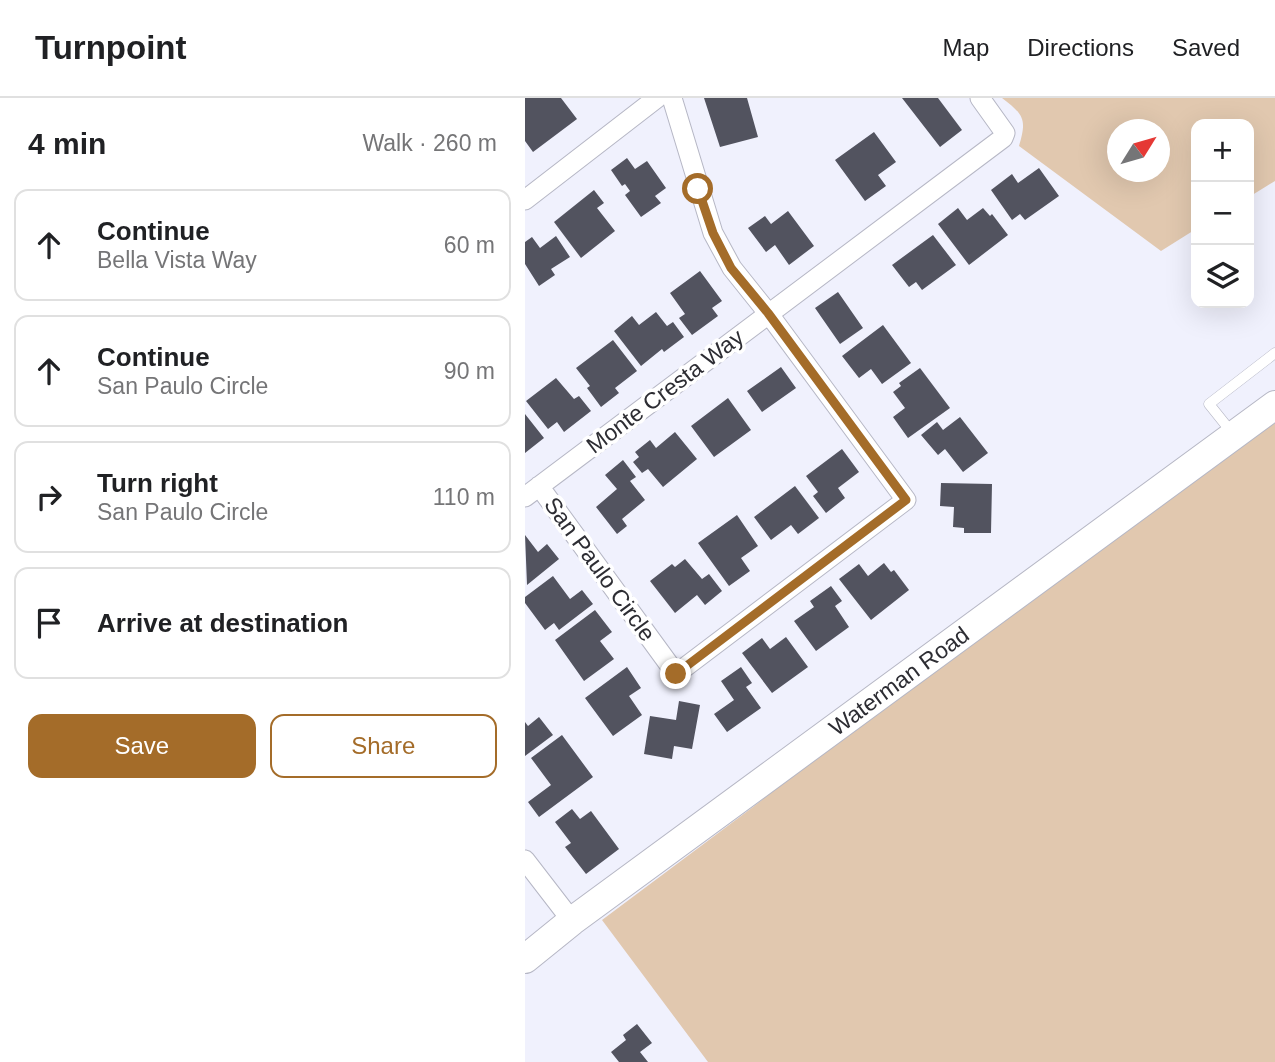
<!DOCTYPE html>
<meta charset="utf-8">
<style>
body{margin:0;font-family:Arial,sans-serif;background:#f6f6f6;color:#202124}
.controls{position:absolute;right:21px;top:21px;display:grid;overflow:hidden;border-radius:14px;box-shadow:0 7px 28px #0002}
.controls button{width:63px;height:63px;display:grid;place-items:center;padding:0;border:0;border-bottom:2px solid #e0e0e0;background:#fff;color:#202124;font:35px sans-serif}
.compass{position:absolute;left:582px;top:21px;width:63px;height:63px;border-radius:50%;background:#fff;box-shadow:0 7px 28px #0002;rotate:53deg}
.stop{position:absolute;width:21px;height:21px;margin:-16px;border:5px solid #a46c29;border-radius:50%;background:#fff}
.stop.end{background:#a46c29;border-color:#fff;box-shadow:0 2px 7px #0008}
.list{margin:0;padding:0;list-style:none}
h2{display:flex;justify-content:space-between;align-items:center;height:91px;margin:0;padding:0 28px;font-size:30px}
h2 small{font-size:23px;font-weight:400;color:#757577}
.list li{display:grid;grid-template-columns:46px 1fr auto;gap:21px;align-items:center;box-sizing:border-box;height:112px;margin:0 14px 14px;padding:0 14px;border:2px solid #e0e0e0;border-radius:14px}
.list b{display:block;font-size:26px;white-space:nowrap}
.list p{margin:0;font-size:23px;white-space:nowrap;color:#757577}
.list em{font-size:23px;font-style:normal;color:#757577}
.actions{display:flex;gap:14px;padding:21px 28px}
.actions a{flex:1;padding:16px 0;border:2px solid #a46c29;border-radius:14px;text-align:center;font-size:24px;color:#a46c29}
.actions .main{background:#a46c29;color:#fff}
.icon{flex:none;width:38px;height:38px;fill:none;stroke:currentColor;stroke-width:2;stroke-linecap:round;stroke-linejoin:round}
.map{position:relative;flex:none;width:750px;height:964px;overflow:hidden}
header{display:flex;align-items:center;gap:42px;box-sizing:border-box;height:98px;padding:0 35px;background:#fff;border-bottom:2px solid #e0e0e0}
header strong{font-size:33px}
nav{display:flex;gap:38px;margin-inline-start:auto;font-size:24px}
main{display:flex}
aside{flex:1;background:#fff}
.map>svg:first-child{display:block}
.green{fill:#e1c8af;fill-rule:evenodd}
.building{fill:#52535f}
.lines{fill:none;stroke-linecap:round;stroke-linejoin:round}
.lane-casing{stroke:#b6b7c5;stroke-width:11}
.street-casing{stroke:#b6b7c5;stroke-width:21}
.secondary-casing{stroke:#b6b7c5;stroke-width:30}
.lane{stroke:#fff;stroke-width:10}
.street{stroke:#fff;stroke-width:19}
.secondary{stroke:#fff;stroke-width:28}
.route{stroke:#a46c29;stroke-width:9}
.labels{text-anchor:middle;stroke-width:7;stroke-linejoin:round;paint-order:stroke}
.street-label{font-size:23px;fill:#2d2d33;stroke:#fff}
</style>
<header>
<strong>Turnpoint</strong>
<nav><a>Map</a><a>Directions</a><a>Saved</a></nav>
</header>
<main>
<aside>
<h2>4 min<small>Walk · 260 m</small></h2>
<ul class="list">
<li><svg class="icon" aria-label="ahead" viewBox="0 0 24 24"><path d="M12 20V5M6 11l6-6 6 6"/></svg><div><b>Continue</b><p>Bella Vista Way</p></div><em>60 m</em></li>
<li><svg class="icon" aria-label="ahead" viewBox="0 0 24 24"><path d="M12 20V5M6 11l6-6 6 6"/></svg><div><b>Continue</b><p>San Paulo Circle</p></div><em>90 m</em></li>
<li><svg class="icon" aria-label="right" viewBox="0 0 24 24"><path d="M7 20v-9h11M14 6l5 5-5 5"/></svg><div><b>Turn right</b><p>San Paulo Circle</p></div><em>110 m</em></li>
<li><svg class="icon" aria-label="arrive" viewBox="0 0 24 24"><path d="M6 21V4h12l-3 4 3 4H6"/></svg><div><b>Arrive at destination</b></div></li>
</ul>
<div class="actions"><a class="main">Save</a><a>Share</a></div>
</aside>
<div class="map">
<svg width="750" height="964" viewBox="0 0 750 964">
<rect width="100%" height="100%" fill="#f0f1fd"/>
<!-- green -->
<path class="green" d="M477 0H750V83L724 99V26H671V131L636 153 494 48C502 21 499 17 477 0ZM592 32H634V74H592Z
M750 292V964H183L77 822 228 709Z"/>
<!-- building -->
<path class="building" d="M0 0H36L52 21 8 54 0 43Z
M179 0H222L233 39 195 49Z
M377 0H413L437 32 415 49Z
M349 34 371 64 353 77 361 88 340 103 310 62Z
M102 60 110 71 122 63 141 90 130 98 136 105 116 119 100 97 105 93 100 86 97 88 86 72Z
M514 70 534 98 500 122 495 116 487 122 466 92 487 76 493 85Z
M69 92 79 105 72 110 90 133 56 160 29 124Z
M433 110 442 122 458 110 465 118 467 116 483 137 444 167 413 126Z
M263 113 289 148 264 167 250 147 241 154 223 130 240 118 246 126Z
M408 137 431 167 397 192 391 184 384 189 367 167Z
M31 138 45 159 26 171 30 177 14 188 0 166V144L7 139 15 150Z
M175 173 197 203 187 210 193 218 167 237 154 220 160 216 145 195Z
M313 194 338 230 315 246 290 210Z
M131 214 142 228 148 224 159 239 139 254 137 251 116 268 89 233 107 218 114 227Z
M358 227 386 265 357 286 346 271 334 280 317 258Z
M88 242 112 273 90 290 94 295 76 309 62 290 65 288 51 270Z
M256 269 271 290 237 314 222 293Z
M395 270 425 310 383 340 368 319 380 310 368 294 376 288 374 285Z
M31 280 49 301 54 298 66 313 39 334 32 324 23 331 1 303Z
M203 300 226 332 189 359 166 328Z
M0 316 19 340 0 355Z
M435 319 463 355 438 374 420 351 413 357 396 337 412 324 418 332Z
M150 334 172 361 138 389 123 371 117 375 108 364 114 359 110 354 125 342 131 350Z
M317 351 334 374 313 390 320 400 301 415 288 398 293 394 281 378Z
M98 362 111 379 105 383 120 402 97 421 102 428 92 436 71 409 92 391 80 377Z
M416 385 467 386 466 435H439V430L428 429 429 409 415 408Z
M270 388 294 420 273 436 266 427 246 442 229 419Z
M212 417 233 448 216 460 225 473 204 488 173 445Z
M0 437 13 454 22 446 34 461 2 487Z
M160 461 177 481 184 476 197 493 180 507 172 497 150 515 125 483 147 466 150 469Z
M359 465 366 474 369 472 384 492 346 522 314 481 334 466 343 478Z
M28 478 45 501 57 492 68 506 34 532 29 525 20 532 0 505V499Z
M306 488 317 503 310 508 324 529 291 553 269 523 289 509 285 503Z
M70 512 87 534 75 543 89 561 59 583 30 542Z
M261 539 283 569 247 595 217 555 237 540 245 551Z
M102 569 116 590 104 598 117 617 88 638 60 600Z
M216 569 227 585 221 589 236 610 202 634 189 616 209 602 196 583Z
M154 603 175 607 167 651 149 648 147 661 119 656 125 618 151 622Z
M14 619 28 637 0 658V624L3 628Z
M37 637 68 679 14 719 3 704 26 687 6 660Z
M47 711 55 721 66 713 94 751 61 776 40 749 46 745 30 724Z
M112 926 127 945 115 954 123 964H94L86 954 101 942 98 937Z"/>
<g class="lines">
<!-- lane casing -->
<g class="lane-casing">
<path id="lane" d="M708 336 684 306 750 255"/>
</g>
<!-- street casing -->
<g class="street-casing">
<path id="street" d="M0 102 132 0
M14 388 151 576 381 402 243 215 207 170 188 135 147 0
M0 399 478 40 480 35 455 0
M0 762 47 823"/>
</g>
<!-- secondary casing -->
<g class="secondary-casing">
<g id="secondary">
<path id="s1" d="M0 861 47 823 750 307"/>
</g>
</g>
<!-- lane -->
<use href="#lane" class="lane"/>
<!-- street -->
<use href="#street" class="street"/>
<!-- secondary -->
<use href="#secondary" class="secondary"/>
</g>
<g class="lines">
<!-- route -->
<path class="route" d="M151 576 381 402 243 215 206 170 188 135 173 91"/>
</g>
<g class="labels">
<!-- street labels -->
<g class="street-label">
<text transform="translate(140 293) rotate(-37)" y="8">Monte Cresta Way</text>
<text transform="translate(75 471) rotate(54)" y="8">San Paulo Circle</text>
<text dy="8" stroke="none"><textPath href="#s1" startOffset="466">Waterman Road</textPath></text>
</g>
</g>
</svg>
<div class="controls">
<button>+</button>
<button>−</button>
<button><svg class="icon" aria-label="layers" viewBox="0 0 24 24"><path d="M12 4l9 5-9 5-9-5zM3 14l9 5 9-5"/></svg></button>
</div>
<svg class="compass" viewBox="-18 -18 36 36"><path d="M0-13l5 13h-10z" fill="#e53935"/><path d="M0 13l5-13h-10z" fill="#757577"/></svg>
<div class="stop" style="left:173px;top:91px"></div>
<div class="stop end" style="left:151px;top:576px"></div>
</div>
</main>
